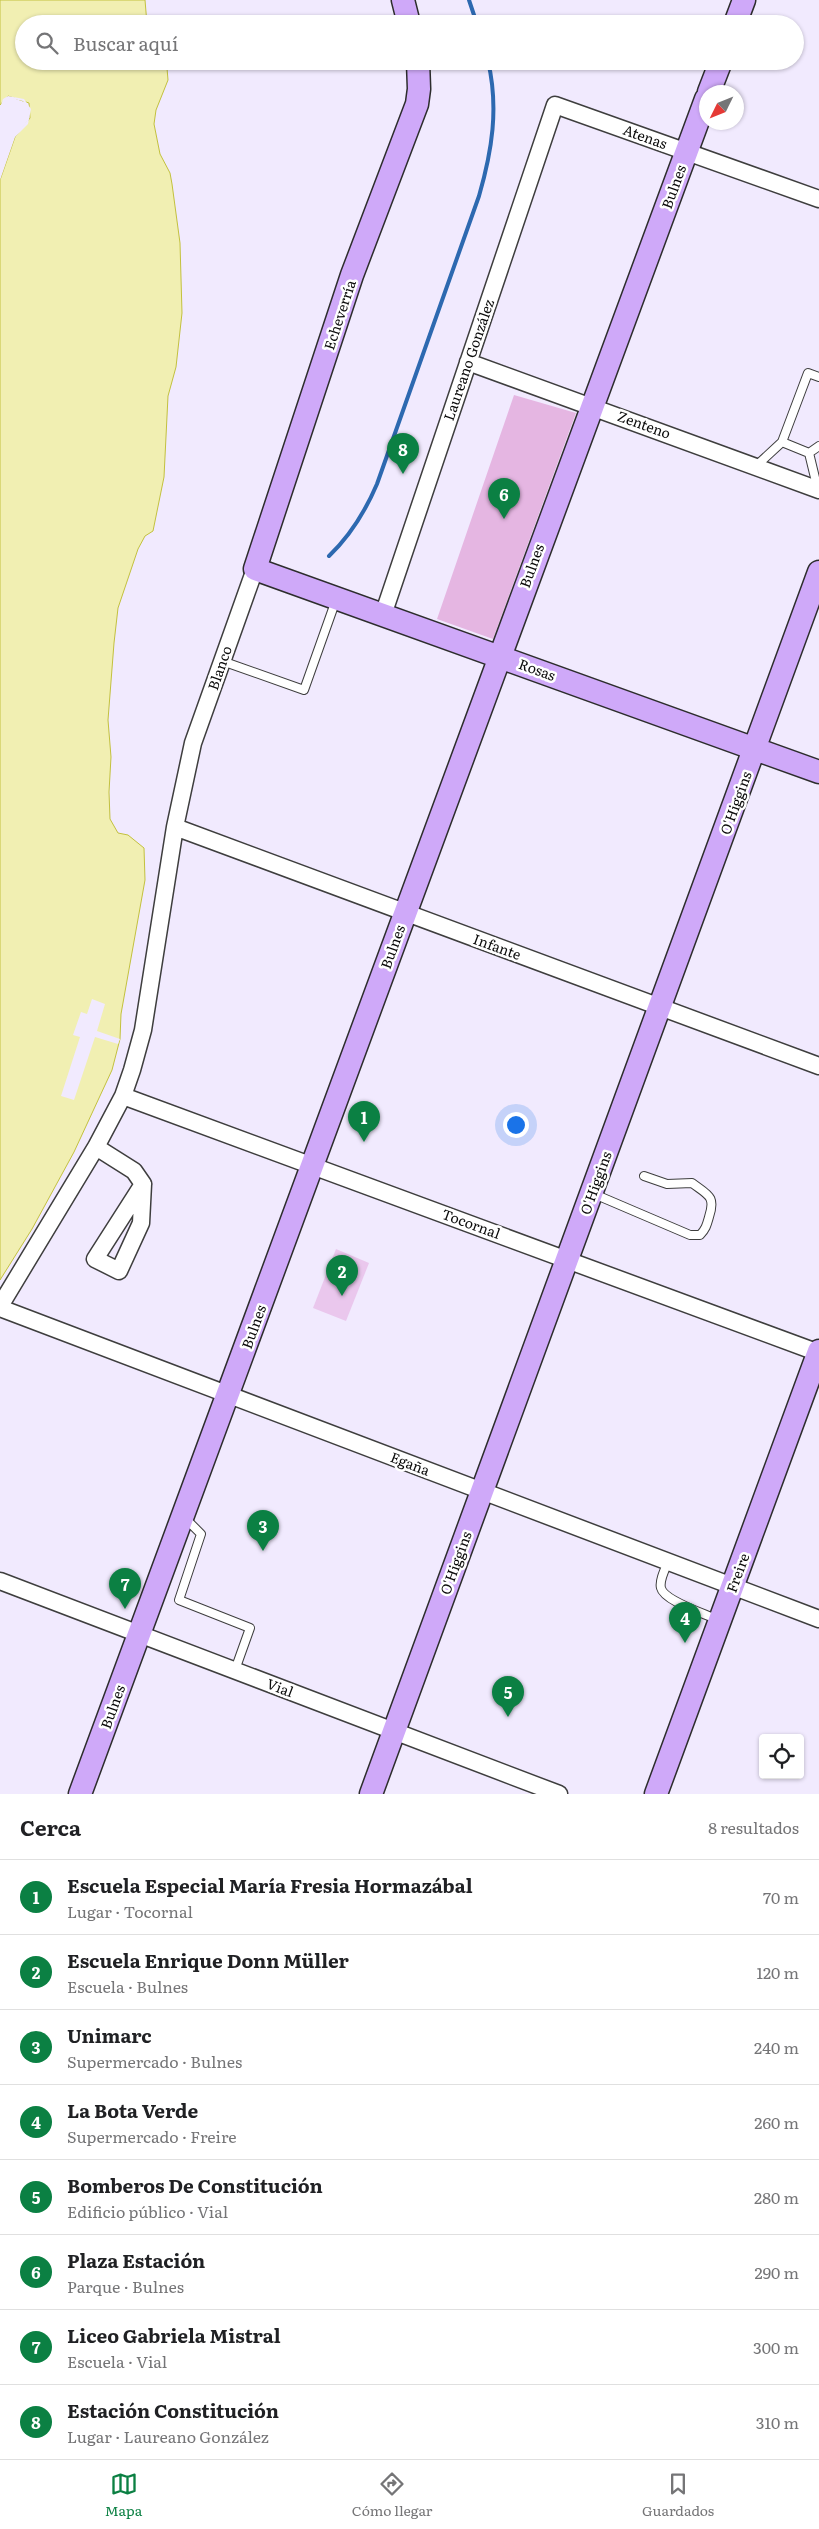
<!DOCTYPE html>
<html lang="es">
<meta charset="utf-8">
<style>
body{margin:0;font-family:Literata,serif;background:#f6f6f6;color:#202124}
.controls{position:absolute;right:15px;bottom:15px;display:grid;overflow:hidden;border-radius:5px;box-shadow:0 1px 4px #0004}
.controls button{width:45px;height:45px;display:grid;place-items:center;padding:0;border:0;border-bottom:1px solid #e0e0e0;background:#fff;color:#202124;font:25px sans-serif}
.compass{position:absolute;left:699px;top:85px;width:45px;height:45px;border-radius:50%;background:#fff;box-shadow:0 1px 4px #0004;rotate:227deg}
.you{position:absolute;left:515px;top:1124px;width:18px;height:18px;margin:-12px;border:4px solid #fff;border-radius:50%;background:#1a73e8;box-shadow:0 0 0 8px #1a73e833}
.badge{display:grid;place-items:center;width:32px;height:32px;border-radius:50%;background:#0b8043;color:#fff;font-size:16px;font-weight:700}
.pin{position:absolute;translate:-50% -41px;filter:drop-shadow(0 1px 2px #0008)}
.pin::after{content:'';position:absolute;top:26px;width:18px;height:15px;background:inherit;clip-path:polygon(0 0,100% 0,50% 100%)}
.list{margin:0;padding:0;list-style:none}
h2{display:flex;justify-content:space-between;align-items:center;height:65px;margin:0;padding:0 20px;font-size:21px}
h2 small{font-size:16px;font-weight:400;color:#757577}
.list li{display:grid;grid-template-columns:32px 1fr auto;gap:15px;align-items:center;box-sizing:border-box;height:75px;padding:0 20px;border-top:1px solid #e0e0e0}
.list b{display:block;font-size:19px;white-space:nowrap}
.list p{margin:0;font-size:16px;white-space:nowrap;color:#757577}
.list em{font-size:16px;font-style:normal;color:#757577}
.icon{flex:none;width:28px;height:28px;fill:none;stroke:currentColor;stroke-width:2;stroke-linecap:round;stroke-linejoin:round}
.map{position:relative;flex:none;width:819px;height:1794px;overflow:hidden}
.search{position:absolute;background:#fff;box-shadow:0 1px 4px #0004;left:15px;right:15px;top:15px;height:55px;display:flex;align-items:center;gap:12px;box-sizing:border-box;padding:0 18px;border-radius:28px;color:#757577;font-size:19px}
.sheet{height:665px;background:#fff}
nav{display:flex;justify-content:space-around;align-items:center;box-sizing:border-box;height:70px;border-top:1px solid #e0e0e0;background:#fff;font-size:14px;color:#757577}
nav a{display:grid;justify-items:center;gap:2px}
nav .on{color:#0b8043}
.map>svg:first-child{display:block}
.green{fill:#e5b6e2}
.pitch{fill:#eac7ed}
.water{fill:#f1efb2;stroke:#c3c13e}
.pier{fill:#f1eafe}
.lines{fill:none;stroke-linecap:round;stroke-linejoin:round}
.lane-casing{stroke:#3e3e3e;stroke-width:10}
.street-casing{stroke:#3e3e3e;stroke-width:19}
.secondary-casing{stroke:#2d2d2d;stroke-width:25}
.lane{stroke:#fff;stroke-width:8}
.street{stroke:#fff;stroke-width:16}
.secondary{stroke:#cfa9f9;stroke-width:22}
.rail{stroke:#2d69b0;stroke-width:4}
.labels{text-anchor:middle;stroke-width:5;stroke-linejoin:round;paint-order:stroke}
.street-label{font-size:14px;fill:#0b0b0b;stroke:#fff}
</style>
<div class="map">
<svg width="819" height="1794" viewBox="0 0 819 1794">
<rect width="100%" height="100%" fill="#f1eafe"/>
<!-- green -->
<path class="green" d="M514 395 576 413 493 639 437 619Z"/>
<!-- pitch -->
<path class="pitch" d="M336 1249 369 1263 346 1321 313 1308Z"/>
<!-- water -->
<path class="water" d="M0 0H145L147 24H24V61H163L167 68 168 80 156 110 154 124 160 154 170 173 172 184 180 243 182 313 176 367 168 396 164 477 153 531 145 536 138 549 118 608 114 643 108 720 111 757 109 792 110 819 118 833 128 835 144 848 145 880 121 1014 120 1039 112 1070 74 1152 32 1229 0 1280V180L15 137 30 118 29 103 8 96 0 105Z"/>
<!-- pier -->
<path class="pier" d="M8 96 24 99 31 109 28 124 15 137 0 180V172L13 136 26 122 29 110 23 101 9 98 0 108 3 99Z
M92 999 105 1004 97 1031 120 1039 118 1044 95 1037 74 1100 61 1096 80 1037 73 1035 81 1012 87 1014Z"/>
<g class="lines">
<!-- lane casing -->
<g class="lane-casing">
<path id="lane" d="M782 442 808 373 819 377
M809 453 819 446
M755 467 782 442 809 453 818 490
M222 661 304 690 336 600
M594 1194 690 1235H700C706 1229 707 1224 709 1217 716 1196 708 1195 692 1183L667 1184 644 1176
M185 1518 201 1534 179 1600 250 1628 235 1670
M668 1562C665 1569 659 1581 661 1588 664 1601 706 1614 718 1620"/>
</g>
<!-- street casing -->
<g class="street-casing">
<path id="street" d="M468 362 819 490
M383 615 555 105 819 199
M175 827 819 1066
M123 1096 819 1353
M96 1147 134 1171 143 1184 95 1259 119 1271 141 1223 143 1184
M0 1306 96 1147 123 1096 132 1070 143 1030 175 827 193 743 255 569
M0 1308 819 1619
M0 1581 559 1794"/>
</g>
<!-- secondary casing -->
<g class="secondary-casing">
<path id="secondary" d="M403 0 409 24
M735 24 744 0
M418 61 419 89 417 104 352 275 255 569 819 772
M709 92 721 61
M80 1794C290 1229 496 663 706 99
M371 1794 819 572
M656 1794 819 1351"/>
</g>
<!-- lane -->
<use href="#lane" class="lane"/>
<!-- street -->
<use href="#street" class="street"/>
<!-- secondary -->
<use href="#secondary" class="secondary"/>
<!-- rail -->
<path class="rail" d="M469 0 477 24
M329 556C351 535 365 512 377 484L479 196C492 151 499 108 488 61"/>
</g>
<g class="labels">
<!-- street labels -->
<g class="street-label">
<text transform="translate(645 137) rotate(20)" y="5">Atenas</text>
<text transform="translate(674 187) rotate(-70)" y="5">Bulnes</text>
<text transform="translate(340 315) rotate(-72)" y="5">Echeverría</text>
<text transform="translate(469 360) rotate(-71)" y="5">Laureano González</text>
<text transform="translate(644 425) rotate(20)" y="5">Zenteno</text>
<text transform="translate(532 566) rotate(-70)" y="5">Bulnes</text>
<text transform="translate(220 668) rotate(-71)" y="5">Blanco</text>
<text transform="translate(537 670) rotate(20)" y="5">Rosas</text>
<text transform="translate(736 803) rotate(-70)" y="5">O'Higgins</text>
<text transform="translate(393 947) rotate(-70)" y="5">Bulnes</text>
<text transform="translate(497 947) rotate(20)" y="5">Infante</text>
<text transform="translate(596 1183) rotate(-70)" y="5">O'Higgins</text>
<text transform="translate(471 1224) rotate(20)" y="5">Tocornal</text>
<text transform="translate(254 1327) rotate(-70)" y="5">Bulnes</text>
<text transform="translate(410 1464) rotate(21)" y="5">Egaña</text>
<text transform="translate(456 1563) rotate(-70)" y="5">O'Higgins</text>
<text transform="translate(738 1573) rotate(-70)" y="5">Freire</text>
<text transform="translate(280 1688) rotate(21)" y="5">Vial</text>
<text transform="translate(113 1707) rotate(-70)" y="5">Bulnes</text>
</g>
</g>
</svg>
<div class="controls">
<button><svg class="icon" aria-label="locate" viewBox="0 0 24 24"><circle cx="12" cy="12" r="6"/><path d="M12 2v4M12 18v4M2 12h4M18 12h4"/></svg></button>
</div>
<svg class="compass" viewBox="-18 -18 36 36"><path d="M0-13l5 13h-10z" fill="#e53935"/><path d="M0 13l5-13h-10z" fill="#757577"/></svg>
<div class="you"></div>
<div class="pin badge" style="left:364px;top:1142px">1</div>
<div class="pin badge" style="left:342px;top:1296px">2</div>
<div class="pin badge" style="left:263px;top:1551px">3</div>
<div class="pin badge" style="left:685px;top:1643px">4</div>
<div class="pin badge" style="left:508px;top:1717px">5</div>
<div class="pin badge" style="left:504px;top:519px">6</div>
<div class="pin badge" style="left:125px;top:1609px">7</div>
<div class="pin badge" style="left:403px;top:474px">8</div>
<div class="search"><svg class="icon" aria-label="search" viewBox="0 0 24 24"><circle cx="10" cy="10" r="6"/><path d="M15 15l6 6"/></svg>Buscar aquí</div>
</div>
<section class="sheet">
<h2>Cerca<small>8 resultados</small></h2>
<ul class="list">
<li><span class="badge">1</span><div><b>Escuela Especial María Fresia Hormazábal</b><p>Lugar · Tocornal</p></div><em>70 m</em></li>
<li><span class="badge">2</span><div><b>Escuela Enrique Donn Müller</b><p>Escuela · Bulnes</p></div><em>120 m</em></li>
<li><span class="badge">3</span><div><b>Unimarc</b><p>Supermercado · Bulnes</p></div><em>240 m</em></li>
<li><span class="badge">4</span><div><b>La Bota Verde</b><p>Supermercado · Freire</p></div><em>260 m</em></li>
<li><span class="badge">5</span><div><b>Bomberos De Constitución</b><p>Edificio público · Vial</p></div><em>280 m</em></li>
<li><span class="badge">6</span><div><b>Plaza Estación</b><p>Parque · Bulnes</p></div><em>290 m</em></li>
<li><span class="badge">7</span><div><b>Liceo Gabriela Mistral</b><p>Escuela · Vial</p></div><em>300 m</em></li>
<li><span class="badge">8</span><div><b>Estación Constitución</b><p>Lugar · Laureano González</p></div><em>310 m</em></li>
</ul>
</section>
<nav>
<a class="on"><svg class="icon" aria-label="map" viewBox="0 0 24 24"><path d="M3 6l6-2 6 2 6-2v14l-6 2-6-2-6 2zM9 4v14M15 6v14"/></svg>Mapa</a>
<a><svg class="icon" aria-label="directions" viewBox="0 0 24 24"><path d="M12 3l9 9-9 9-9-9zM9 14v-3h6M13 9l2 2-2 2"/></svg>Cómo llegar</a>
<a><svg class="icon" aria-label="saved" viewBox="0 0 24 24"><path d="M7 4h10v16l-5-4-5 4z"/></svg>Guardados</a>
</nav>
